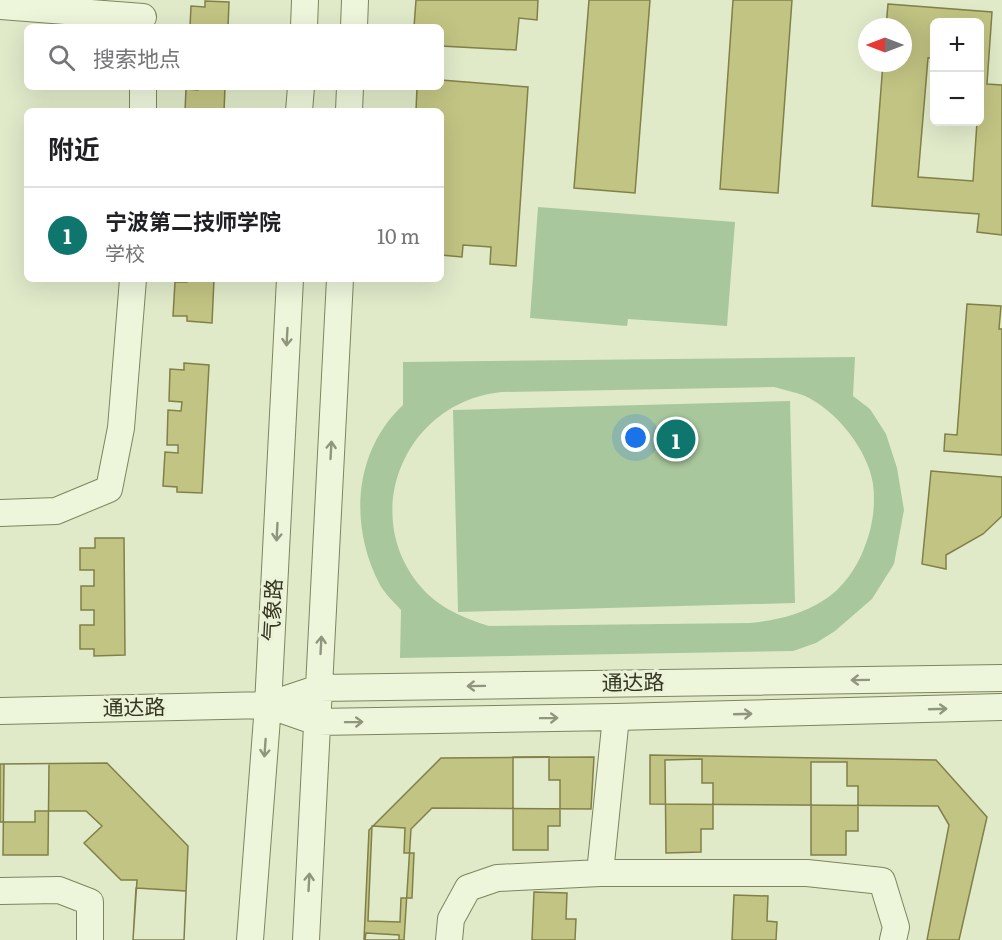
<!DOCTYPE html>
<html lang="zh">
<meta charset="utf-8">
<style>
body{margin:0;font-family:Literata,"Noto Sans SC",serif;background:#f2f2f2;color:#202124}
.controls{position:absolute;right:18px;top:18px;display:grid;overflow:hidden;border-radius:9px;box-shadow:0 6px 24px #0002}
.controls button{width:54px;height:54px;display:grid;place-items:center;padding:0;border:0;border-bottom:2px solid #e0e0e0;background:#fff;color:#202124;font:30px sans-serif}
.compass{position:absolute;left:858px;top:18px;width:54px;height:54px;border-radius:50%;background:#fff;box-shadow:0 6px 24px #0002;rotate:270deg}
.you{position:absolute;left:636px;top:438px;width:21px;height:21px;margin:-15px;border:4px solid #fff;border-radius:50%;background:#1a73e8;box-shadow:0 0 0 9px #1a73e833}
.badge{display:grid;place-items:center;width:39px;height:39px;border-radius:50%;background:#0f766e;color:#fff;font-size:20px;font-weight:700}
.pin{position:absolute;translate:-50% -50%;border:3px solid #fff;box-shadow:0 2px 6px #0006}
.list{margin:0;padding:0;list-style:none}
h2{display:flex;justify-content:space-between;align-items:center;height:78px;margin:0;padding:0 24px;font-size:26px}
h2 small{font-size:20px;font-weight:400;color:#757577}
.list li{display:grid;grid-template-columns:39px 1fr auto;gap:18px;align-items:center;box-sizing:border-box;height:96px;padding:0 24px;border-top:2px solid #e0e0e0}
.list b{display:block;font-size:22px;white-space:nowrap}
.list p{margin:0;font-size:20px;white-space:nowrap;color:#757577}
.list em{font-size:20px;font-style:normal;color:#757577}
.icon{flex:none;width:33px;height:33px;fill:none;stroke:currentColor;stroke-width:2;stroke-linecap:round;stroke-linejoin:round}
.map{position:relative;flex:none;width:1002px;height:940px;overflow:hidden}
.search{position:absolute;background:#fff;box-shadow:0 6px 24px #0002;left:24px;top:24px;width:420px;height:66px;display:flex;align-items:center;gap:15px;box-sizing:border-box;padding:0 21px;border-radius:9px;color:#757577;font-size:22px}
.panel{position:absolute;background:#fff;box-shadow:0 6px 24px #0002;left:24px;top:108px;width:420px;height:174px;border-radius:9px}
.map>svg:first-child{display:block}
.green{fill:#a9c79d;fill-rule:evenodd}
.building{fill:#c2c483;stroke:#808048;stroke-width:1.5;fill-rule:evenodd}
.lines{fill:none;stroke-linecap:round;stroke-linejoin:round}
.minor-casing{stroke:#7f845f;stroke-width:28}
.minor{stroke:#edf5db;stroke-width:26}
.oneway{stroke:#90967e}
.labels{text-anchor:middle;stroke-width:6;stroke-linejoin:round;paint-order:stroke}
.street-label{font-size:21px;fill:#343621;stroke:#eaf2d7}
</style>
<div class="map">
<svg width="1002" height="940" viewBox="0 0 1002 940">
<rect width="100%" height="100%" fill="#e0eac9"/>
<!-- green -->
<path class="green" d="M538 207 735 222 727 326 628 319 627 326 530 318Z
M855 357 853 396 870 409 886 434 897 468 904 510 894 564 872 599 835 631 816 643 793 651 400 658 401 610C394 602 385 594 380 585 349 526 353 452 403 405V362ZM774 387C784 390 795 392 805 396 836 410 868 450 873 484 876 507 872 530 863 551 856 569 841 590 824 600 801 615 777 620 750 623L489 626C464 618 439 608 422 588 357 514 406 401 502 392Z
M790 401 795 603 458 612 453 410Z"/>
<!-- building -->
<path class="building" d="M416 0H538L537 20 519 18 516 50 441 46V27H414Z
M589 0H650L635 193 574 188Z
M733 0H792L778 193 720 189Z
M205 1 229 2 228 27H190L191 6 205 7Z
M888 4 992 12 987 84 1002 85V235L977 232 979 214 872 206 883 63H903V27H886ZM934 22H980V62H982L980 122H977L973 181 918 177 928 58H934Z
M441 80 528 87 516 266 490 264 491 247 463 245 462 257 441 255V111H416L417 87H441Z
M198 87H225L224 111H185L186 89 198 90Z
M188 279H214L212 323 187 321V316H173L175 282H187Z
M967 304 1001 306 999 329H1002V455L944 451 945 434 957 435Z
M184 363 209 365 202 493 177 492V487L163 486 165 452 178 453V445H167L168 410 181 411 182 402 169 401 170 369 184 370Z
M931 471 1002 477V516L983 534 946 555V569L922 564Z
M95 538H124L125 655 94 656V649H80V625H94V610H81V586H94V570H80V548H95Z
M650 755 936 760 987 817 959 940H927L949 825 938 806 650 804Z
M513 757H549V780H560V826H548V850H513Z
M594 757 591 809 432 808 411 829 404 940H364L369 830 441 758Z
M702 759V783H713V829H701V852L666 853 665 760Z
M811 762H847V786H858V831H846V855H811Z
M107 763 188 846 184 940H133L137 880H121L84 843 102 826 86 811H35V822H0V764Z
M4 764H49L48 855H3Z
M372 826 405 828 404 853H414L412 898H401L400 922 368 921Z
M136 888 186 891 184 940H133Z
M534 892 567 893 566 919H576L575 940H532Z
M734 895 768 896 767 921 777 922 776 940H732Z
M366 933 399 935V940H365Z"/>
<g class="lines">
<!-- minor casing -->
<g class="minor-casing">
<path id="minor" d="M0 6 143 17
M304 27 305 0
M354 27 355 0
M143 87V111
M299 111 301 87
M349 111 350 87
M0 513 56 511 109 489 121 428 133 279
M1002 678 319 688 268 705 317 722 616 717 1002 707
M0 711 268 705
M600 873H807L882 881 896 927 893 940
M0 891 59 890 90 902V940
M250 940 268 705 290 279
M306 940 340 279
M449 940 451 919 468 888 497 878 600 873 616 717"/>
</g>
<!-- minor -->
<use href="#minor" class="minor"/>
</g>
<!-- one-way arrows -->
<defs><path id="oneway-shaft" d="M-6 0H5M1.5-3L5.5 0L1.5 3" fill="none" stroke-width="1.6" stroke-linecap="round" stroke-linejoin="round" transform="scale(1.5)"/></defs>
<g class="oneway">
<use href="#oneway-shaft" transform="translate(287 337) rotate(93)"/>
<use href="#oneway-shaft" transform="translate(331 450) rotate(-87)"/>
<use href="#oneway-shaft" transform="translate(277 532) rotate(93)"/>
<use href="#oneway-shaft" transform="translate(321 645) rotate(-87)"/>
<use href="#oneway-shaft" transform="translate(860 680) rotate(179)"/>
<use href="#oneway-shaft" transform="translate(476 686) rotate(179)"/>
<use href="#oneway-shaft" transform="translate(938 709) rotate(-2)"/>
<use href="#oneway-shaft" transform="translate(743 714) rotate(-2)"/>
<use href="#oneway-shaft" transform="translate(549 718) rotate(-1)"/>
<use href="#oneway-shaft" transform="translate(354 722) rotate(-1)"/>
<use href="#oneway-shaft" transform="translate(265 748) rotate(94)"/>
<use href="#oneway-shaft" transform="translate(309 882) rotate(-87)"/>
</g>
<g class="labels">
<!-- street labels -->
<g class="street-label">
<text transform="translate(273 610) rotate(-87)" y="7">气象路</text>
<text transform="translate(633 683) rotate(-1)" y="7">通达路</text>
<text transform="translate(134 708) rotate(-1)" y="7">通达路</text>
</g>
</g>
</svg>
<div class="controls">
<button>+</button>
<button>−</button>
</div>
<svg class="compass" viewBox="-18 -18 36 36"><path d="M0-13l5 13h-10z" fill="#e53935"/><path d="M0 13l5-13h-10z" fill="#757577"/></svg>
<div class="you"></div>
<div class="pin badge" style="left:676px;top:439px">1</div>
<div class="search"><svg class="icon" aria-label="search" viewBox="0 0 24 24"><circle cx="10" cy="10" r="6"/><path d="M15 15l6 6"/></svg>搜索地点</div>
<section class="panel">
<h2>附近<small></small></h2>
<ul class="list">
<li><span class="badge">1</span><div><b>宁波第二技师学院</b><p>学校</p></div><em>10 m</em></li>
</ul>
</section>
</div>
